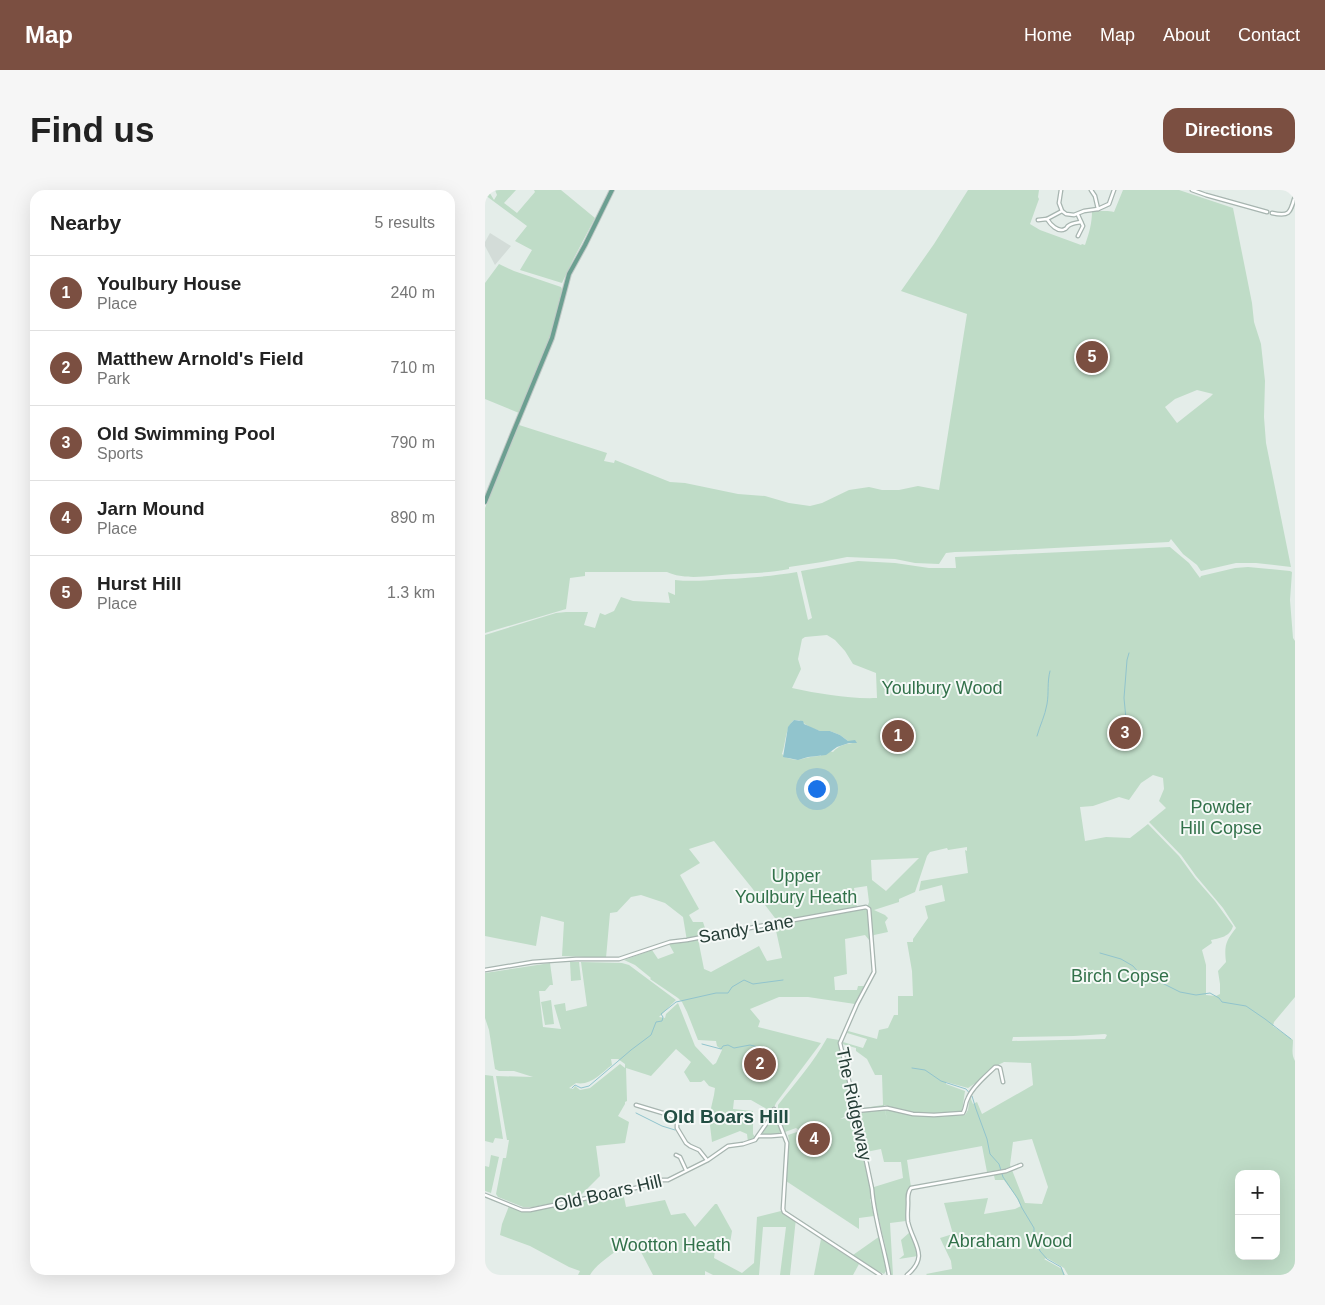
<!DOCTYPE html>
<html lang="en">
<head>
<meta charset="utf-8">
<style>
  :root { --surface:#fff; --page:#f6f6f6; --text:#222; --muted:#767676; --line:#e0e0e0; --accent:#7b4f41 }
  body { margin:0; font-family:Arial,sans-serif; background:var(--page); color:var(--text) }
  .controls { position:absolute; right:15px; bottom:15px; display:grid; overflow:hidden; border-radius:10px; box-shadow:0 5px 20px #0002 }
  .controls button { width:45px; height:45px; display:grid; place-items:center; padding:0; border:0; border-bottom:1px solid var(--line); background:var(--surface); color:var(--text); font:25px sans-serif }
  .you { position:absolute; left:331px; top:598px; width:18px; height:18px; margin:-12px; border:4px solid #fff; border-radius:50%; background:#1a73e8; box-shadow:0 0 0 8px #1a73e833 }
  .badge { display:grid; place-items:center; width:32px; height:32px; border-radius:50%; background:var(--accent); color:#fff; font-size:16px; font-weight:700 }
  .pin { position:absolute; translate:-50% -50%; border:2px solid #fff; box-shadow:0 1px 5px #0006 }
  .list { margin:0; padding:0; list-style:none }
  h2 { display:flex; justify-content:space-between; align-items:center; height:65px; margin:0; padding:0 20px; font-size:21px }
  h2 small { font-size:16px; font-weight:400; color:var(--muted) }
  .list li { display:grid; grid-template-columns:32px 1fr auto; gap:15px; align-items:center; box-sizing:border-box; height:75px; padding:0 20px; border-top:1px solid var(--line) }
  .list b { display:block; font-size:19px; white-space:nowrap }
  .list p { margin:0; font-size:16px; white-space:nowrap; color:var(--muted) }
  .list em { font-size:16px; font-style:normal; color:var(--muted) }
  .map { position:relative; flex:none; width:810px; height:1085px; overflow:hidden; border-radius:15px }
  header { display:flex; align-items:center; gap:30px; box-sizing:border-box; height:70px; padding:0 25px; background:var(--accent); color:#fff }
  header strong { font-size:24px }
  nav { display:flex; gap:28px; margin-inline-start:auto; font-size:18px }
  .intro { display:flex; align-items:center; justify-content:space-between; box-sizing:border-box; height:120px; padding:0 30px }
  h1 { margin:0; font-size:35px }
  .button { padding:12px 22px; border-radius:15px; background:var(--accent); color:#fff; font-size:18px; font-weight:700 }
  main { display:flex; gap:30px; padding:0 30px }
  aside { flex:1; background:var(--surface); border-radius:15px; box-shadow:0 5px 20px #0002 }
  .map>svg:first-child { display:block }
</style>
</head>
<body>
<header>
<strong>Map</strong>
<nav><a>Home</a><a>Map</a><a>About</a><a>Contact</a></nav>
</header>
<div class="intro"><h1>Find us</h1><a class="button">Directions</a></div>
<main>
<aside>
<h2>Nearby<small>5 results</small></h2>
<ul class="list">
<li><span class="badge">1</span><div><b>Youlbury House</b><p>Place</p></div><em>240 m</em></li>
<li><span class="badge">2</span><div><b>Matthew Arnold's Field</b><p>Park</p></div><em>710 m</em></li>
<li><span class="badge">3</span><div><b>Old Swimming Pool</b><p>Sports</p></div><em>790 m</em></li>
<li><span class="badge">4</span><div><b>Jarn Mound</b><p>Place</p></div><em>890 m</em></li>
<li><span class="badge">5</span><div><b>Hurst Hill</b><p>Place</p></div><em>1.3 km</em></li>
</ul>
</aside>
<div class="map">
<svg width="810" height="1085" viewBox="0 0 810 1085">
  <rect width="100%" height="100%" fill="#e4ede9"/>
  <!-- built -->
  <polygon fill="#d3dcd8" points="5,43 26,56 10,75 0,56 0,52"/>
  <!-- green -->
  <g fill="#bfdcc7" fill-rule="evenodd">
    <polygon points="0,0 3,0 9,10 12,5 10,0 31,0 19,13 32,23 50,2 49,0 76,0 110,28 89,68 77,93 35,80 47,60 30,51 42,36 0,5"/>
    <path d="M 483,0 L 554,0 L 553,7 L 554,9 L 545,34 L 555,40 L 596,55 L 597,54 L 600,55 C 604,43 607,34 607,21 C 615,22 621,20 629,22 L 638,0 L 694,0 L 748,18 L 767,113 L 769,132 L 776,154 L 780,191 L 779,227 L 781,253 L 806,377 L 771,373 L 751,373 L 716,381 L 712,375 L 698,364 L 686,349 L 684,352 L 510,361 L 470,362 L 461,363 L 454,374 L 430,373 L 410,369 L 362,367 L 337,372 L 304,377 L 304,379 C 285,383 268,383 249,384 C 228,385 201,391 182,382 L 100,382 L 100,386 L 85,388 L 81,419 L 0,443 L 0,318 L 32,237 L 34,235 L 122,263 L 119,271 L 129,273 L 130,270 L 185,292 L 200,293 L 253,304 L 280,306 L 304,313 L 325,316 L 337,313 L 364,300 L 384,297 L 397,300 L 414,300 L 433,296 L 454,300 L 482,124 L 416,101 L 449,54 ZM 712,200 L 728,204 L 725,207 L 692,233 L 680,217 L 690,209 Z"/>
    <polygon points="14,74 29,81 76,97 77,99 72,125 66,145 34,223 0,209 0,93"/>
    <path d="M 685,357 L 704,373 L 715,388 L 716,386 L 750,378 L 763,377 L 805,381 L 807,382 L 805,410 L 808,448 L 810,451 L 810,807 L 789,832 L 788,836 L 808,850 C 808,858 806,864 810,871 L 810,1085 L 583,1085 L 579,1078 L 562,1068 L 559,1069 L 577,1079 L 580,1085 L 442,1085 L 441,1084 L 467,1079 L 466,1071 L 455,1048 L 468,1044 L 459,1013 L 503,1008 L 499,1024 L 530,1019 L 536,1016 L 530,1005 L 519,990 L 510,990 L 508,981 L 502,982 L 497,956 L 422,970 L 426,997 L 421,1003 L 421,1031 L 405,1033 L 408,1085 L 405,1085 L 401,1059 L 389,1008 L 385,1009 L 389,1026 L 374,1028 L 374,1039 L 301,991 L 304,950 L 303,945 L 315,941 L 311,938 L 300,942 L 293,924 L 293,915 C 310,893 329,872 342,848 L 354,850 L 370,922 L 355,929 L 367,927 L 372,919 L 398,915 L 397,885 L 390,885 L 382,869 L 371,861 L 371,858 L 357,854 L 358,852 L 378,858 L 382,849 L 362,843 L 363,841 L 392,849 L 394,840 L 403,838 L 409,825 L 413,825 L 413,806 L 428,806 L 427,781 L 422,752 L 428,752 L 428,749 L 443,728 L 440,716 L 460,711 L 457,695 L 434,701 L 436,691 L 483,683 L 480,660 L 482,661 L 482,657 L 463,660 L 462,658 L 445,662 L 442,666 L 430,702 L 414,709 L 414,712 L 389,720 L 400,725 L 403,728 L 400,732 L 403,742 L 389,745 L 384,750 L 380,745 L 360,749 L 362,784 L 349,787 L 350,800 L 372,800 L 373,796 L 379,796 L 370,814 L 323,807 L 294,807 L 265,819 L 275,831 L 273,837 L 336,853 L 291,913 L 287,922 L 266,910 L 249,910 L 248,919 L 268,921 L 268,944 L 270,947 L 263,952 L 262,944 L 255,941 L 227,952 L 224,927 L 229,905 L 230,898 L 224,896 L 219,890 L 216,892 L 205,892 L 199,882 L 206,872 L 191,859 L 166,886 L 141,878 L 142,911 L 140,912 L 140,914 L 133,926 L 144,932 L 140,953 L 111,956 L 115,986 L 95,1006 L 76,1012 L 48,1017 L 38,1017 L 13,1007 L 11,1004 L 18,968 L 21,968 L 24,950 L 22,950 L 11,886 L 48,887 L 29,881 L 14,881 L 10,879 L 4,840 L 0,828 L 0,783 L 65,773 L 68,795 L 65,795 L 60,801 L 54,801 L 58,837 L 76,839 L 69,815 L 80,813 L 81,821 L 102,816 L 96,772 L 137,773 L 144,775 L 191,810 L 174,827 L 180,828 L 181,824 L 193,813 L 210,856 L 228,875 L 231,873 L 237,860 L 232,856 L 231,851 L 213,850 L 202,822 L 197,812 L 193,808 L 165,789 L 166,788 L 150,775 L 139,770 L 167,760 L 173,769 L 189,763 L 184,754 L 202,751 L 198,727 L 180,713 L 156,705 L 146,707 L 132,722 L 125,723 L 121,768 L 77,766 L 79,732 L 56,726 L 51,756 L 0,746 L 0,445 L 71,423 L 81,422 L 103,422 L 99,435 L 110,438 L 115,423 L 120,425 L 129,421 L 136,407 L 148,411 L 185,413 L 183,402 L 190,405 L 190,390 C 207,392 224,390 241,389 C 265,388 288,386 312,382 L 323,430 L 327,428 L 316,381 L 373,371 L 410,373 L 444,378 L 471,378 L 470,367 ZM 342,445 L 350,450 L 360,461 L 368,474 L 391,483 L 392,508 C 364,509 335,504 307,498 L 316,479 L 313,469 L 317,449 L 320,447 ZM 309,530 L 314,530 L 326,538 L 335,541 L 345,541 L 355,545 L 363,551 L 371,553 C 362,553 354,555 348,562 L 341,560 L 341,556 L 336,554 L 329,554 L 327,558 L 330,561 L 336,563 L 336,566 C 320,565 311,576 297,564 C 301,554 300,537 309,530 ZM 668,585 L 678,588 L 679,599 L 674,611 L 681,618 L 664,632 L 696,665 L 711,686 L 738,718 L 751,738 C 741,751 739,755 741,772 L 733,781 L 735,794 L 735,804 L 731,806 L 721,805 L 721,775 L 717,760 L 727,753 L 726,750 C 735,748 745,747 748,736 L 730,711 L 710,688 L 694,666 L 663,634 L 645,648 L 621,647 L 600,651 L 595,617 L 608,616 L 634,607 L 644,610 L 656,593 ZM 229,651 L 267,698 L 293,732 L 294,735 L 290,736 L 297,768 L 282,771 L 274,756 L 226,782 L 219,779 L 213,749 L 222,744 L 218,732 L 208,732 L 204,725 L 214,719 L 195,685 L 215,673 L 204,659 ZM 434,668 L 401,701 L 387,690 L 386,670 ZM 382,696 L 384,712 L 383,715 L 372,717 L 369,698 ZM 620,844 L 622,845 L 620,849 L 527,851 L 528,847 L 589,846 ZM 126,869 L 133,869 L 140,874 L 140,878 L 135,874 L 105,898 L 95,900 L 90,896 L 88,899 L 84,898 L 91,893 C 106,896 116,883 127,875 ZM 519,872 L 546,873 L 548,895 L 497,924 L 492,912 L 488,914 L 485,907 L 483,920 L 480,925 C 463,926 445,928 428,925 C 418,924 409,920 400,919 L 402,930 L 399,915 L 428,923 L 447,924 L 477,921 L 480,901 L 461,894 L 461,892 L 483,898 L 492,892 L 492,893 L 507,878 ZM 547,949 L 563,997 L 557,1014 L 540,1013 L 525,975 L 528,952 ZM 396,959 L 399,972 L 416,972 L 418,988 L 389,997 L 381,965 L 376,966 L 376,963 ZM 754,984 L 791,984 L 791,1066 L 754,1066 Z"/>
    <polygon points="85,772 94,772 96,790 86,791"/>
    <polygon points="66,810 69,834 60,835 56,812"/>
    <polygon points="0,885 8,886 18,949 10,948 8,953 0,951"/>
    <path d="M 290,924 L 296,942 C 290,945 282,946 276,943 L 289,925 Z"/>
    <polygon points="6,965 14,967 6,1003 0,1001 0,976 4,977"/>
    <path d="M 138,1002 L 141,1017 L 180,1010 L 186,1025 L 200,1023 L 210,1037 L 230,1014 L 232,1014 L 247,1041 L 245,1053 L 231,1054 L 229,1068 L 257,1083 L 269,1073 L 272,1027 L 300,1020 L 311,1028 L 305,1085 L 295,1085 L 301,1037 L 278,1037 L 274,1085 L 228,1085 L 220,1081 L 220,1085 L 168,1085 L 156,1062 L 151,1058 L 137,1056 C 127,1065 111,1074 105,1085 L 93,1085 L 95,1081 L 84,1077 L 45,1056 L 15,1045 L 17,1034 L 24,1016 L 38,1022 Z"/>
    <polygon points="425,1042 431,1057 433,1066 414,1069 419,1065 416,1050"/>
    <polygon points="395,1046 401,1081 399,1084 391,1080 368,1065"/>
    <polygon points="336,1049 374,1074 368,1085 329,1085"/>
  </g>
  <!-- water -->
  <polygon fill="#91c4cd" points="309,530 318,531 319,534 335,541 345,541 355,545 363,551 370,550 372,553 364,553 352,557 341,565 323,567 313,570 298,567 303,537 306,533"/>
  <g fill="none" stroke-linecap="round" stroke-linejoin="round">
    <!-- stream -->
    <g stroke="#91c4cd" stroke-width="1">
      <polyline points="641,529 639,508 642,470 644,463"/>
      <path d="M 552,546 C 555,535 560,526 562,514 C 564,503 562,492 565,481"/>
      <polyline points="615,763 636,769 648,776 655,784 667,788 695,802 711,805 725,803 734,808 737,812 761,816 780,829 806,849"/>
      <polyline points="217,854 236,859 238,856 243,855 249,858 265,855 273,857"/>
      <polyline points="427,878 440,880 456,891 481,899 487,906 491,919 502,949 505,964 514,974 518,987 533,1009 537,1018 549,1038 549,1046 555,1061 562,1069 576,1077 579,1085"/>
      <polyline points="87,898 90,895 96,898 104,896 146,860 166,845 171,832 177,831 178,827 176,824 191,812 231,803 243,803 247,797 259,790 268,794 298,790"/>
      <polyline points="151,923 177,936 190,940"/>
    </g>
    <!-- minor casing -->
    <g stroke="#a7b5b0" stroke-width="5">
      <g id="minor">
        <polyline points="576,0 574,13 577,21 581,24 589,25 599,21 613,19 624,14 629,0"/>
        <polyline points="606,0 610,6 613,19"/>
        <polyline points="707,0 721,5 782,22"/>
        <path d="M 787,23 C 805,27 805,23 810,6"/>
        <polyline points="593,25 598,36 593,46"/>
        <polyline points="562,29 577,21"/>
        <path d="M 553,30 L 562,29 C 565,34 573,43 580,39 C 581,39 582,37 583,36 C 587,33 591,33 596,32"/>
        <path d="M 0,780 L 48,772 L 91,769 L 134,769 L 185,752 L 202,750 L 259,739 L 381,717 L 384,719 L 389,782 L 372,814 L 355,853 L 366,899 L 387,999 C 389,1028 399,1056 404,1085"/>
        <polyline points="151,915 191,927 192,928 192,938 201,953 205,956 214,960 222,970"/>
        <polyline points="289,919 302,953 298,1019 299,1022 395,1085"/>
        <path d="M 371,921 L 402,918 L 428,924 L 449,925 L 478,923 C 481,918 480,913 483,908 C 488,896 501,886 510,877 L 513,877 L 515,878 L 518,892"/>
        <polyline points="273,946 286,946 298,945"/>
        <polyline points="191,965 195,967 201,980"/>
        <polyline points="0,1005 37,1020 45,1020 155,997 169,990 183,990 223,970 243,956 258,954 270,950 290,921"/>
        <path d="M 422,1085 C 445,1066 428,1054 423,1032 C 422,1026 423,1019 423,1013 C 423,1007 422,1003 426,998 L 521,981 L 536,975"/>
      </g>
    </g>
    <!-- major casing -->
    <g stroke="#c2c9c7" stroke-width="6">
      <polyline id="major" points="0,312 25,250 67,148 84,84 100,55 127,0"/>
    </g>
    <!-- minor -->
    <use href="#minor" stroke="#fff" stroke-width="2.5"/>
    <!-- major -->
    <use href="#major" stroke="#6c9f91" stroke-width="4"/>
  </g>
  <g text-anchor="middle" stroke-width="4" stroke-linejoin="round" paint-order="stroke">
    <!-- park labels -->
    <g font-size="18" fill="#32714a" stroke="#f5f9f7">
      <text x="457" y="504">Youlbury Wood</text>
      <text x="736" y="623">Powder<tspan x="736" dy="21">Hill Copse</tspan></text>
      <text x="311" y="692">Upper<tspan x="311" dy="21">Youlbury Heath</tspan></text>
      <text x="635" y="792">Birch Copse</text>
      <text x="525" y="1057">Abraham Wood</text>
      <text x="186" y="1061">Wootton Heath</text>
    </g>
    <!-- street labels -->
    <g font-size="18" fill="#253d36" stroke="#f5f9f7">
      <text transform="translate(261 739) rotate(-10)" y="6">Sandy Lane</text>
      <text transform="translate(369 914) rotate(78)" y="6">The Ridgeway</text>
      <text transform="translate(123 1003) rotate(-13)" y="6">Old Boars Hill</text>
    </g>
    <!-- neighbourhood labels -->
    <g font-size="19" font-weight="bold" fill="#224e43" stroke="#f5f9f7">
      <text x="241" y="933">Old Boars Hill</text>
    </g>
  </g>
</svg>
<div class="controls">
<button>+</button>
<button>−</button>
</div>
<div class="you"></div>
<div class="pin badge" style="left:413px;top:546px">1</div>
<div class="pin badge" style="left:275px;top:874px">2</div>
<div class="pin badge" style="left:640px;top:543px">3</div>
<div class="pin badge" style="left:329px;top:949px">4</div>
<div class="pin badge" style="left:607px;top:167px">5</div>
</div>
</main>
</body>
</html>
